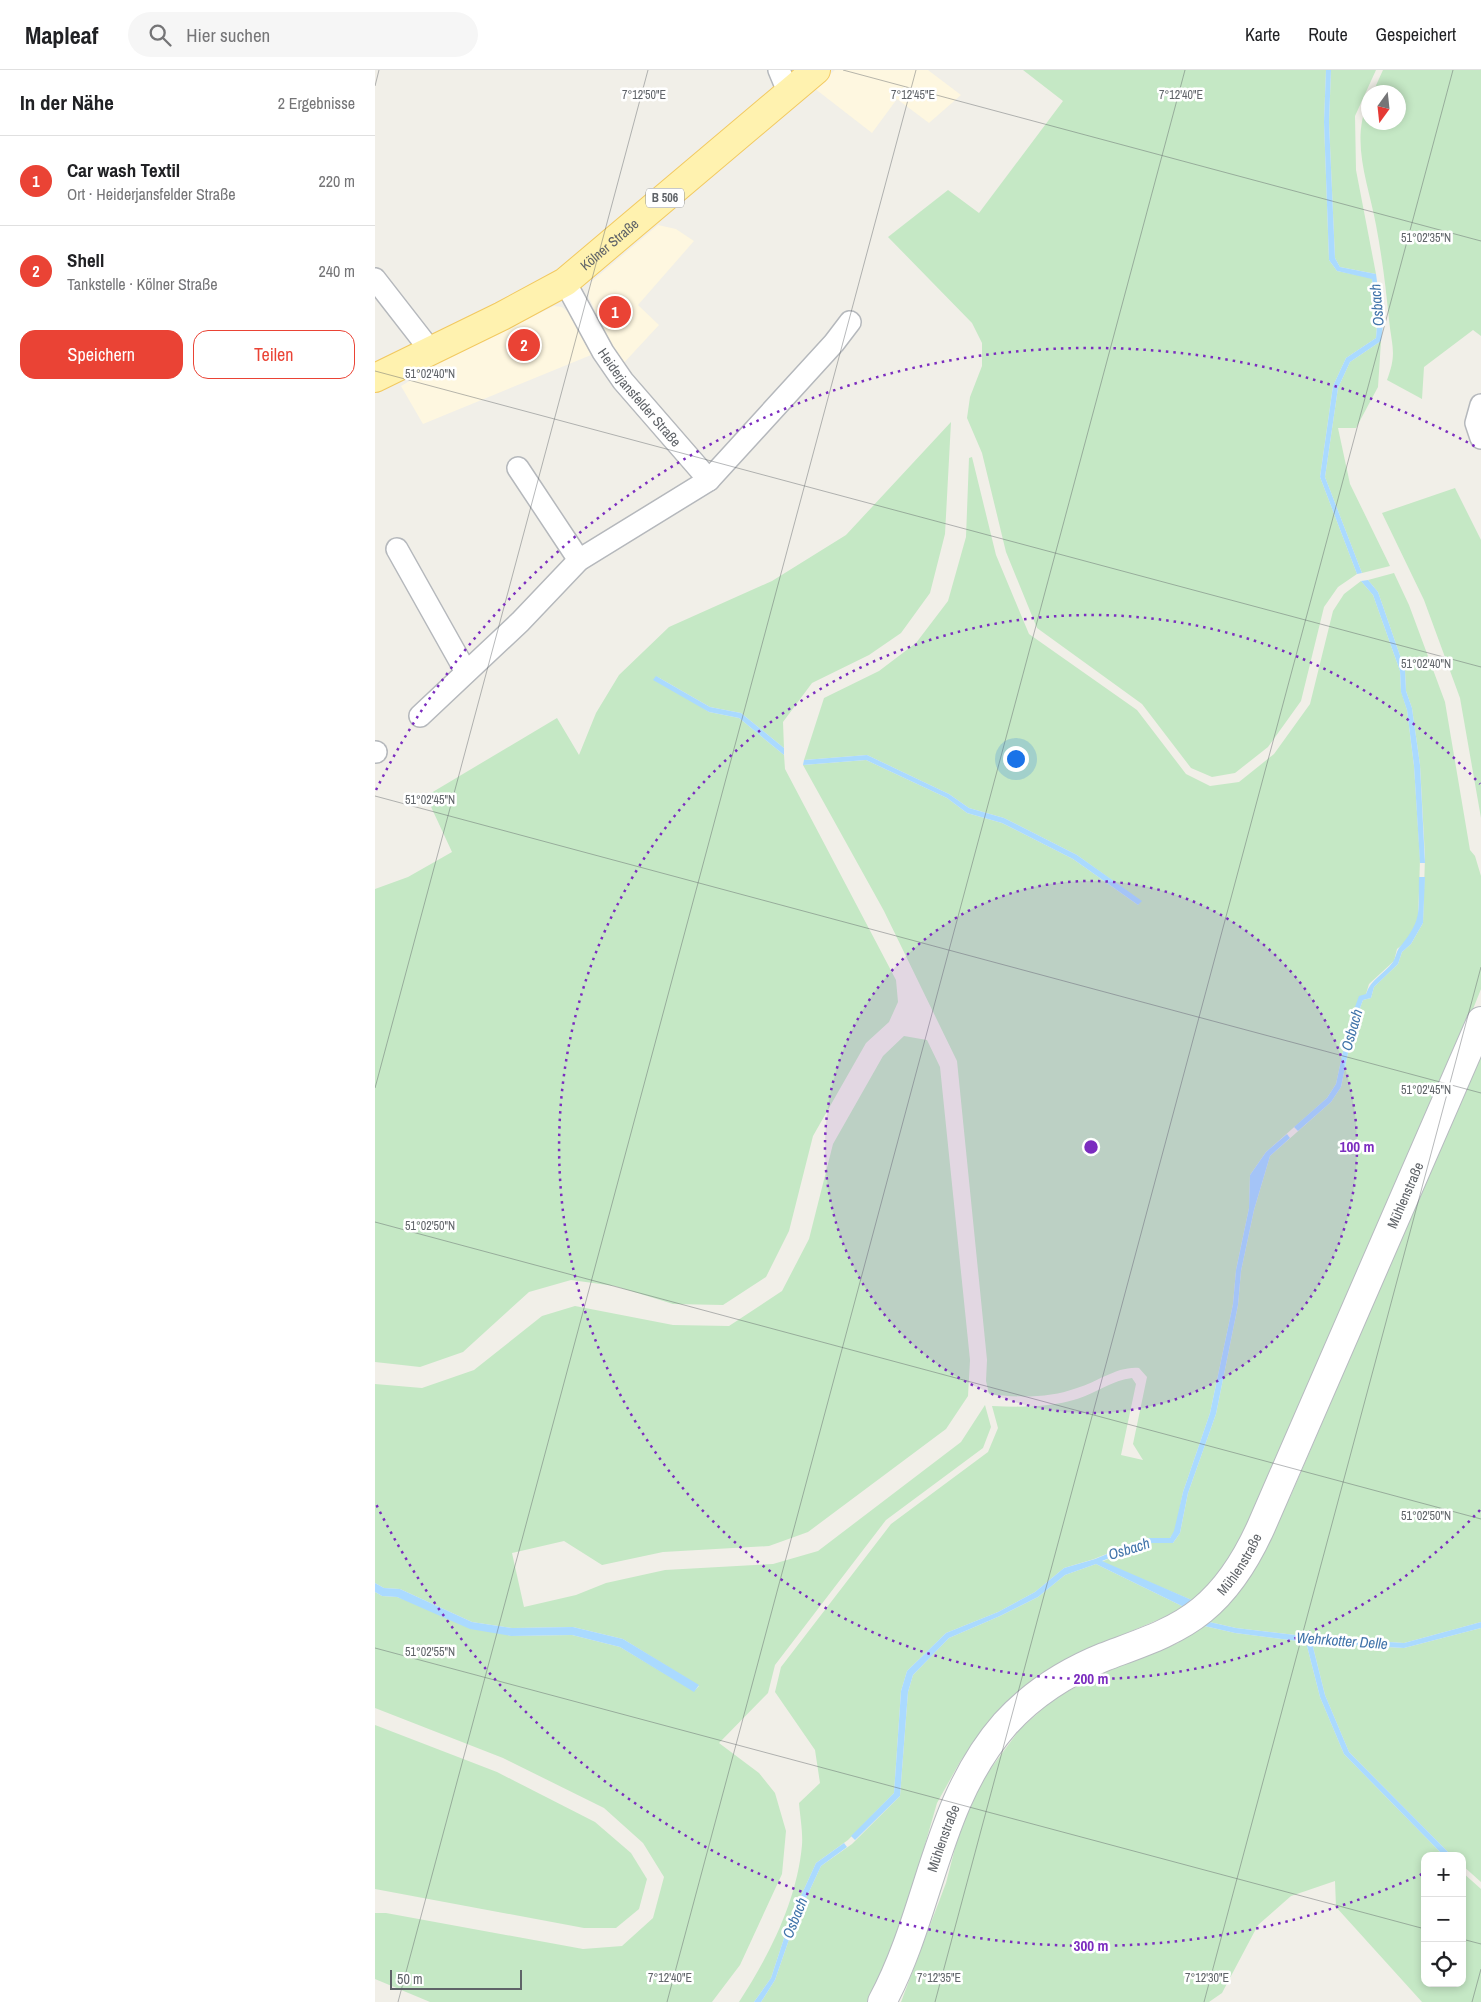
<!DOCTYPE html>
<html lang="de">
<head>
<meta charset="utf-8">
<style>
  :root { --surface:#fff; --page:#f6f6f6; --text:#202124; --muted:#757577; --line:#e0e0e0; --accent:#ea4335 }
  body { margin:0; font-family:"Archivo Narrow",sans-serif; background:var(--page); color:var(--text) }
  .controls { position:absolute; right:15px; bottom:15px; display:grid; overflow:hidden; border-radius:10px; box-shadow:0 2px 8px #0003 }
  .controls button { width:45px; height:45px; display:grid; place-items:center; padding:0; border:0; border-bottom:1px solid var(--line); background:var(--surface); color:var(--text); font:25px sans-serif }
  .compass { position:absolute; left:986px; top:15px; width:45px; height:45px; border-radius:50%; background:var(--surface); box-shadow:0 2px 8px #0003; rotate:195deg }
  .scale { position:absolute; left:15px; bottom:12px; width:132px; box-sizing:border-box; padding-left:5px; border:2px solid #5f6368; border-top:0; font-size:14px; line-height:18px; white-space:nowrap; color:#5f6368; -webkit-text-stroke:4px #fff; paint-order:stroke }
  .you { position:absolute; left:640px; top:688px; width:18px; height:18px; margin:-12px; border:4px solid #fff; border-radius:50%; background:#1a73e8; box-shadow:0 0 0 8px #1a73e833 }
  .badge { display:grid; place-items:center; width:32px; height:32px; border-radius:50%; background:var(--accent); color:#fff; font-size:16px; font-weight:700 }
  .pin { position:absolute; translate:-50% -50%; border:2px solid #fff; box-shadow:0 1px 5px #0006 }
  .list { margin:0; padding:0; list-style:none }
  h2 { display:flex; justify-content:space-between; align-items:center; height:65px; margin:0; padding:0 20px; font-size:21px }
  h2 small { font-size:16px; font-weight:400; color:var(--muted) }
  .list li { display:grid; grid-template-columns:32px 1fr auto; gap:15px; align-items:center; box-sizing:border-box; height:90px; padding:0 20px; border-top:1px solid var(--line) }
  .list b { display:block; font-size:19px; white-space:nowrap }
  .list p { margin:0; font-size:16px; white-space:nowrap; color:var(--muted) }
  .list em { font-size:16px; font-style:normal; color:var(--muted) }
  .actions { display:flex; gap:10px; padding:15px 20px }
  .actions a { flex:1; padding:11px 0; border:1px solid var(--accent); border-radius:15px; text-align:center; font-size:18px; color:var(--accent) }
  .actions .main { background:var(--accent); color:#fff }
  .icon { flex:none; width:28px; height:28px; fill:none; stroke:currentColor; stroke-width:2; stroke-linecap:round; stroke-linejoin:round }
  .map { position:relative; flex:none; width:1106px; height:1932px; overflow:hidden }
  header { display:flex; align-items:center; gap:30px; box-sizing:border-box; height:70px; padding:0 25px; background:var(--surface); border-bottom:1px solid var(--line) }
  header strong { font-size:24px }
  nav { display:flex; gap:28px; margin-inline-start:auto; font-size:18px }
  .search { width:350px; height:45px; background:var(--page); display:flex; align-items:center; gap:12px; box-sizing:border-box; padding:0 18px; border-radius:28px; color:var(--muted); font-size:19px }
  main { display:flex }
  aside { flex:1; background:var(--surface) }
  .map>svg:first-child { display:block }
</style>
</head>
<body>
<header>
<strong>Mapleaf</strong>
<div class="search"><svg class="icon" aria-label="search" viewBox="0 0 24 24"><circle cx="10" cy="10" r="6"/><path d="M15 15l6 6"/></svg>Hier suchen</div>
<nav><a>Karte</a><a>Route</a><a>Gespeichert</a></nav>
</header>
<main>
<aside>
<h2>In der Nähe<small>2 Ergebnisse</small></h2>
<ul class="list">
<li><span class="badge">1</span><div><b>Car wash Textil</b><p>Ort · Heiderjansfelder Straße</p></div><em>220 m</em></li>
<li><span class="badge">2</span><div><b>Shell</b><p>Tankstelle · Kölner Straße</p></div><em>240 m</em></li>
</ul>
<div class="actions"><a class="main">Speichern</a><a>Teilen</a></div>
</aside>
<div class="map">
<svg width="1106" height="1932" viewBox="0 0 1106 1932">
  <rect width="100%" height="100%" fill="#f1efe8"/>
  <!-- commercial -->
  <g fill="#fef7e0">
    <polygon points="460,0 553,0 586,25 554,53 522,29 497,63 439,18"/>
    <polygon points="283,155 301,159 319,171 263,235 284,255 246,296 214,228 214,218 216,212"/>
    <polygon points="179,236 187,237 194,243 216,285 48,354 26,316 75,287"/>
  </g>
  <!-- green -->
  <g fill="#c5e8c5">
    <polygon points="648,0 951,0 949,52 954,190 962,201 997,208 1002,255 1001,268 971,288 958,316 945,407 982,504 963,517 949,537 926,631 893,677 860,703 837,707 816,698 767,634 662,558 631,482 607,383 592,348 595,327 607,296 607,273 597,253 513,167 573,120 604,143 688,31"/>
    <polygon points="956,0 1001,0 980,46 981,100 1001,204 965,197 960,188 954,52"/>
    <path d="M 1008,0 L 1106,0 L 1106,266 L 1098,260 L 1049,297 L 1047,329 L 1012,310 C 1022,284 1017,277 1014,250 C 1011,218 1007,187 1001,155 C 994,115 975,72 993,32 L 994,52 L 1024,52 L 1024,22 L 998,22 Z"/>
    <polygon points="1006,271 1003,317 981,358 963,358 975,414 1015,496 987,503 950,407 963,318 975,292"/>
    <polygon points="576,352 570,464 555,523 526,563 494,585 437,613 408,652 409,678 366,643 335,637 281,606 334,642 364,648 409,685 410,699 521,910 523,932 514,952 491,973 438,1066 414,1161 391,1207 348,1235 298,1234 240,1216 196,1210 154,1222 88,1282 45,1297 0,1292 0,819 33,807 77,782 51,726 182,648 204,685 221,643 244,605 294,557 397,511 471,465"/>
    <path d="M 597,387 L 621,485 L 654,564 L 762,640 L 811,704 L 835,716 L 864,712 L 899,684 L 935,634 L 958,541 L 969,524 L 986,511 L 998,525 L 1025,601 L 1026,621 L 1032,640 L 1039,696 L 1045,789 L 1043,852 L 1032,871 L 1022,879 L 1019,891 L 994,914 L 991,924 L 974,953 L 961,1014 L 952,1028 L 891,1082 L 875,1105 L 874,1138 L 861,1200 L 858,1234 L 835,1343 L 808,1422 L 800,1461 L 795,1468 L 771,1468 L 719,1489 L 689,1498 L 660,1522 L 623,1542 L 571,1563 L 532,1601 L 526,1621 L 519,1723 L 473,1770 L 441,1793 L 415,1850 L 396,1908 L 379,1932 L 364,1932 C 394,1886 422,1831 427,1775 C 428,1762 425,1746 424,1733 L 445,1713 L 440,1680 L 400,1622 L 406,1597 L 516,1454 L 613,1382 L 623,1358 L 617,1336 C 646,1337 674,1338 702,1329 C 721,1323 738,1310 757,1308 L 761,1314 L 746,1385 L 768,1390 L 758,1374 L 772,1307 L 764,1298 C 742,1296 723,1312 702,1318 C 675,1328 643,1328 614,1324 L 611,1311 L 612,1290 L 582,991 L 509,841 L 428,695 L 491,690 L 572,728 L 592,743 L 627,753 L 698,789 L 763,835 L 766,831 L 702,785 L 629,748 L 594,738 L 574,724 L 492,685 L 429,690 L 449,628 L 504,601 L 541,573 L 573,531 L 591,467 L 594,388 Z"/>
    <polygon points="1080,418 1106,470 1106,748 1085,628 1049,530 1007,443"/>
    <polygon points="1019,503 1034,535 1070,632 1095,780 1100,786 1106,806 1106,919 1072,1004 879,1452 849,1503 819,1531 726,1492 772,1473 798,1473 805,1463 813,1423 841,1344 863,1235 866,1201 879,1140 895,1086 956,1032 966,1017 979,954 988,930 996,928 999,917 1023,894 1027,882 1036,874 1048,853 1050,787 1045,695 1037,638 1031,621 1030,600 1003,522 993,510"/>
    <polygon points="529,966 552,970 565,997 595,1290 593,1326 571,1359 433,1462 394,1476 288,1482 227,1495 189,1471 137,1483 149,1537 201,1525 231,1513 290,1500 398,1494 443,1481 586,1372 610,1335 616,1357 608,1378 511,1450 400,1595 393,1623 344,1673 384,1703 400,1723 411,1761 407,1804 365,1895 337,1932 55,1932 0,1909 0,1843 11,1843 208,1879 247,1876 278,1848 289,1807 268,1773 229,1738 128,1688 0,1638 0,1522 7,1526 22,1527 136,1566 197,1565 245,1577 319,1621 324,1616 248,1569 198,1557 137,1558 97,1552 25,1519 9,1518 0,1513 0,1314 47,1318 99,1300 167,1246 200,1236 298,1255 354,1256 407,1221 434,1169 458,1074 508,986"/>
    <polygon points="1106,984 1106,1552 1029,1573 938,1567 861,1558 830,1551 892,1471 916,1425"/>
    <polygon points="721,1494 811,1538 716,1578 623,1642 586,1690 562,1733 526,1858 494,1932 386,1932 400,1910 420,1852 446,1796 477,1774 525,1726 533,1622 538,1605 574,1568 625,1546 663,1527 690,1505"/>
    <polygon points="825,1555 860,1563 931,1572 945,1627 969,1684 1069,1786 1050,1786 1050,1913 1087,1913 1087,1802 1106,1819 1106,1932 1047,1932 961,1837 960,1811 916,1826 883,1855 847,1923 834,1932 526,1932 571,1813 586,1755 608,1709 645,1659 681,1627 740,1598 803,1573"/>
    <polygon points="1106,1558 1106,1812 1087,1795 1087,1786 1077,1786 974,1682 950,1625 937,1573 1029,1578"/>
    <polygon points="0,1655 122,1702 220,1752 256,1783 272,1809 264,1839 241,1858 209,1858 0,1819"/>
  </g>
  <!-- water -->
  <g fill="#aadaff">
    <polygon points="951,0 956,0 954,52 960,188 965,197 1001,204 1008,255 1006,271 975,292 963,318 950,407 987,503 982,504 945,407 958,316 971,288 1001,268 1002,255 997,209 962,201 954,190 949,52"/>
    <polygon points="993,510 1003,522 1030,600 1031,621 1037,638 1045,695 1050,793 1045,793 1039,696 1032,640 1026,622 1025,601 998,525 986,511"/>
    <polygon points="281,606 335,637 366,643 409,678 409,685 364,648 334,642 278,610"/>
    <polygon points="492,685 574,724 594,738 629,748 702,785 767,831 763,835 698,789 627,753 592,743 572,728 491,690 428,695 429,690"/>
    <path d="M 1044,807 L 1050,807 L 1048,853 L 1036,874 L 1027,882 L 1023,894 L 999,917 L 996,928 L 988,930 L 979,954 L 966,1017 L 956,1032 L 923,1061 L 919,1057 L 952,1028 L 961,1014 L 974,953 L 984,926 L 991,924 C 996,909 1009,904 1018,892 C 1021,887 1021,882 1024,878 C 1048,849 1043,843 1044,807 Z"/>
    <polygon points="912,1064 915,1068 895,1086 879,1140 866,1201 863,1235 841,1344 813,1423 805,1463 798,1473 772,1473 727,1491 819,1531 811,1538 721,1494 690,1505 663,1527 625,1546 574,1568 538,1605 533,1622 525,1726 480,1770 476,1766 519,1723 526,1621 532,1601 571,1563 623,1542 660,1522 689,1498 720,1489 771,1468 795,1468 799,1461 808,1422 835,1343 858,1234 861,1200 874,1138 875,1105 891,1082"/>
    <polygon points="0,1513 9,1518 25,1519 97,1552 137,1558 198,1557 248,1569 324,1615 319,1622 245,1577 197,1565 136,1566 95,1559 22,1527 7,1526 0,1522"/>
    <polygon points="830,1551 861,1558 938,1567 1029,1573 1106,1552 1106,1558 1029,1578 937,1573 950,1625 974,1682 1077,1786 1069,1786 969,1684 945,1627 931,1572 860,1563 825,1555"/>
    <polygon points="469,1773 472,1777 446,1796 420,1852 400,1910 386,1932 379,1932 396,1908 415,1850 441,1793"/>
  </g>
  <g fill="none" stroke-linecap="round" stroke-linejoin="round">
    <!-- street casing -->
    <g stroke="#b5b8bc" stroke-width="24">
      <g id="street">
        <polyline points="404,0 414,24"/>
        <polyline points="0,209 56,281"/>
        <path id="s1" d="M 190,212 L 228,282 L 248,311 L 334,410"/>
        <polyline points="1106,335 1101,353 1106,368"/>
        <polyline points="143,398 204,490"/>
        <polyline points="22,479 91,602"/>
        <polyline points="45,646 145,552 204,490 334,410 459,273 475,252"/>
        <polyline points="0,682 1,682"/>
      </g>
    </g>
    <!-- secondary casing -->
    <g stroke="#b6babf" stroke-width="30">
      <g id="secondary">
        <path id="s2" d="M 507,1932 C 556,1841 560,1734 630,1654 C 657,1624 692,1602 729,1587 C 763,1574 799,1563 827,1540 C 854,1518 872,1488 886,1457 L 1106,951"/>
      </g>
    </g>
    <!-- primary casing -->
    <g stroke="#f2c960" stroke-width="30">
      <g id="primary">
        <path id="s3" d="M 0,308 L 127,246 L 190,212 L 441,0"/>
      </g>
    </g>
    <!-- street -->
    <use href="#street" stroke="#fff" stroke-width="21"/>
    <!-- secondary -->
    <use href="#secondary" stroke="#fff" stroke-width="28"/>
    <!-- primary -->
    <use href="#primary" stroke="#fff2af" stroke-width="28"/>
  </g>
  <!-- ticks -->
  <path fill="none" stroke="#5f6368" stroke-width="1" stroke-opacity="0.45" d="M 468,0 L 1106,171M 0,16 L 4,0M 0,301 L 1106,597M 0,726 L 1106,1023M 0,1018 L 273,0M 0,1152 L 1106,1449M 0,1578 L 1050,1859M 1087,1869 L 1106,1874M 23,1932 L 541,0M 292,1932 L 810,0M 560,1932 L 1078,0M 829,1932 L 1106,897M 1097,1932 L 1106,1899"/>
  <!-- distance rings -->
  <circle cx="716" cy="1077" r="266" fill="#7b2cbf" fill-opacity=".12"/>
  <g fill="none" stroke="#7b2cbf" stroke-width="2.5" stroke-dasharray="2.5 5">
    <circle cx="716" cy="1077" r="266"/>
    <path d="M1105 1440A532 532 0 1 1 1105 714"/>
    <path d="M1047 1804A799 799 0 0 1 1 1434M1 720A799 799 0 0 1 1103 378"/>
  </g>
  <g text-anchor="middle" stroke-width="5" stroke-linejoin="round" paint-order="stroke">
    <!-- shield labels -->
    <rect fill="#fff" stroke="#8f9295" stroke-width="1" x="271" y="118.5" width="38" height="19" rx="4"/>
    <g font-size="12" font-weight="bold" fill="#5f6368">
      <text x="290" y="132">B 506</text>
    </g>
    <!-- street labels -->
    <g font-size="14" fill="#5f6368" stroke="#fff">
      <text dy="5" stroke="none"><textPath href="#s3" startOffset="271">Kölner Straße</textPath></text>
      <text dy="5" stroke="none"><textPath href="#s1" startOffset="138">Heiderjansfelder Straße</textPath></text>
      <text dy="5" stroke="none"><textPath href="#s2" startOffset="1000">Mühlenstraße</textPath></text>
      <text dy="5" stroke="none"><textPath href="#s2" startOffset="595">Mühlenstraße</textPath></text>
      <text dy="5" stroke="none"><textPath href="#s2" startOffset="175">Mühlenstraße</textPath></text>
    </g>
    <!-- water labels -->
    <g font-size="15" font-style="italic" fill="#4174aa" stroke="#fff">
      <text transform="translate(1002 235) rotate(-95)" y="5">Osbach</text>
      <text transform="translate(977 960) rotate(-74)" y="5">Osbach</text>
      <text transform="translate(754 1479) rotate(-17)" y="5">Osbach</text>
      <text transform="translate(967 1571) rotate(4)" y="5">Wehrkotter Delle</text>
      <text transform="translate(420 1848) rotate(-68)" y="5">Osbach</text>
    </g>
  </g>
  <g font-size="12" text-anchor="middle" fill="#5f6368" stroke="#fff" stroke-width="5" stroke-linejoin="round" paint-order="stroke">
    <text x="269" y="29">7°12'50"E</text>
    <text x="538" y="29">7°12'45"E</text>
    <text x="806" y="29">7°12'40"E</text>
    <text x="1051" y="172">51°02'35"N</text>
    <text x="55" y="308">51°02'40"N</text>
    <text x="1051" y="598">51°02'40"N</text>
    <text x="55" y="734">51°02'45"N</text>
    <text x="1051" y="1024">51°02'45"N</text>
    <text x="55" y="1160">51°02'50"N</text>
    <text x="1051" y="1450">51°02'50"N</text>
    <text x="55" y="1586">51°02'55"N</text>
    <text x="295" y="1912">7°12'40"E</text>
    <text x="564" y="1912">7°12'35"E</text>
    <text x="832" y="1912">7°12'30"E</text>
  </g>
  <circle cx="716" cy="1077" r="8" fill="#7b2cbf" stroke="#fff" stroke-width="2.5"/>
  <g font-size="15" text-anchor="middle" font-weight="bold" fill="#7b2cbf" stroke="#fff" stroke-width="5" stroke-linejoin="round" paint-order="stroke">
    <text x="982" y="1082">100 m</text>
    <text x="716" y="1614">200 m</text>
    <text x="716" y="1881">300 m</text>
  </g>
</svg>
<div class="controls">
<button>+</button>
<button>−</button>
<button><svg class="icon" aria-label="locate" viewBox="0 0 24 24"><circle cx="12" cy="12" r="6"/><path d="M12 2v4M12 18v4M2 12h4M18 12h4"/></svg></button>
</div>
<svg class="compass" viewBox="-18 -18 36 36"><path d="M0-13l5 13h-10z" fill="#e53935"/><path d="M0 13l5-13h-10z" fill="#757577"/></svg>
<div class="scale">50 m</div>
<div class="you"></div>
<div class="pin badge" style="left:240px;top:242px">1</div>
<div class="pin badge" style="left:149px;top:275px">2</div>
</div>
</main>
</body>
</html>
